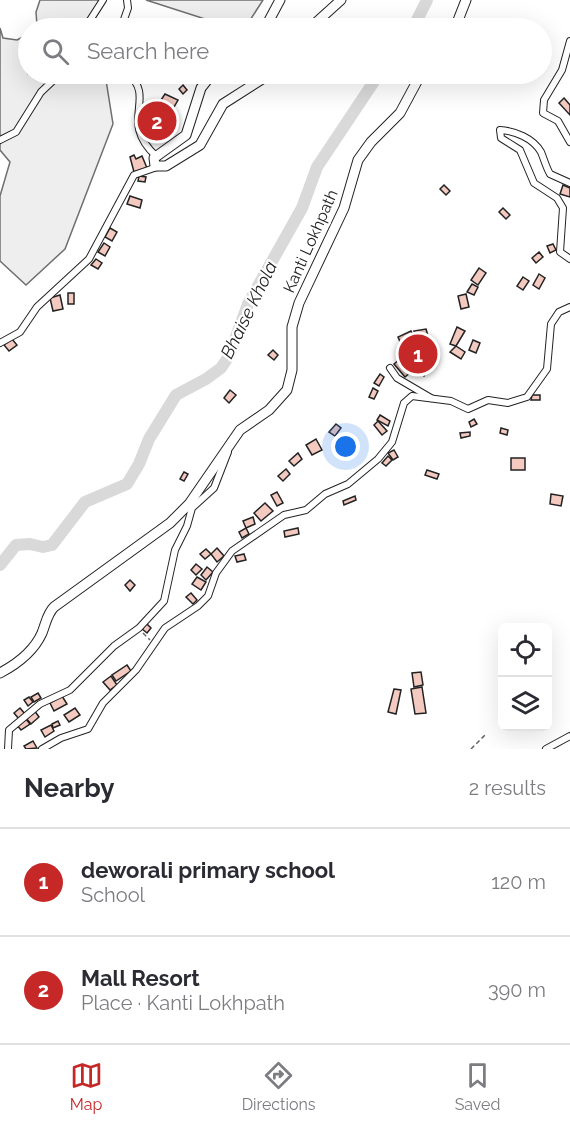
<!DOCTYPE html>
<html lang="en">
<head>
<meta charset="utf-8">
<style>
  :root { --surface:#fff; --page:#f2f2f3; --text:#2b2b33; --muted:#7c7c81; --line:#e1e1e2; --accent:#c62828 }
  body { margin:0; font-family:Raleway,sans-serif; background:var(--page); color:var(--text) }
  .controls { position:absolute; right:18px; bottom:18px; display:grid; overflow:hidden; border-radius:9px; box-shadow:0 6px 24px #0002 }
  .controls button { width:54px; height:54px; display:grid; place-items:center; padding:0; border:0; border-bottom:2px solid var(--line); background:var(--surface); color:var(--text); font:30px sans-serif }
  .you { position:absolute; left:346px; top:447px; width:21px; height:21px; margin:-15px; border:4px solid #fff; border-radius:50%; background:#1a73e8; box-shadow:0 0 0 9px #1a73e833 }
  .badge { display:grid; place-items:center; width:39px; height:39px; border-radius:50%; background:var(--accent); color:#fff; font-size:20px; font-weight:700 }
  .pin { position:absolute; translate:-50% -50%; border:3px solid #fff; box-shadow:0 2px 6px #0006 }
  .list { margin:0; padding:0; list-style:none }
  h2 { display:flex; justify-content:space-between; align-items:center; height:78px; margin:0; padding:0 24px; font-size:26px }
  h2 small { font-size:20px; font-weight:400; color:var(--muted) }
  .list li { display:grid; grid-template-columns:39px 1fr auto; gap:18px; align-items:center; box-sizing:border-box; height:108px; padding:0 24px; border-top:2px solid var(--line) }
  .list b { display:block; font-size:22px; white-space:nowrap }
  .list p { margin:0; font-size:20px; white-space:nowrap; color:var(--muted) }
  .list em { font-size:20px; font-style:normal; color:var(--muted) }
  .icon { flex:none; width:33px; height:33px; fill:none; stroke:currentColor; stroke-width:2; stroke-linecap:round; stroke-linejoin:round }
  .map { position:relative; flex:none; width:570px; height:749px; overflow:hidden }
  .search { position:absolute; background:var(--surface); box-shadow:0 6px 24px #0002; left:18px; right:18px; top:18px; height:66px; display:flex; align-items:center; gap:15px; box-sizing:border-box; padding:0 21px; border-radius:33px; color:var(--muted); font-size:22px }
  .sheet { height:294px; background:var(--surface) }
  nav { display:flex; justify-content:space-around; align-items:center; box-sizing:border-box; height:84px; border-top:2px solid var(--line); background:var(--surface); font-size:16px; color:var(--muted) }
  nav a { display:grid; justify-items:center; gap:3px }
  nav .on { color:var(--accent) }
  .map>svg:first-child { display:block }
</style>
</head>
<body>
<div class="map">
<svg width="570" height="749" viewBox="0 0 570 749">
  <rect width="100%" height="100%" fill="#fff"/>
  <!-- green -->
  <g fill="#eee" stroke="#6f6f6f" stroke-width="1.5">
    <polygon points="40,0 99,0 91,17 94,28 34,28 37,25 36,12"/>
    <polygon points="146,0 263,0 245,28 233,28"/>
    <polygon points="0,28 3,38 17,40 28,34 28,74 105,74 113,124 65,249 26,285 0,261 0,196 10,162 0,150"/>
  </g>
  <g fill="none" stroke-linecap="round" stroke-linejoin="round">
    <!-- river -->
    <g stroke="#d9d9d9" stroke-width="12">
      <polyline points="413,28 427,0"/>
      <polyline points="0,565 16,545 30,544 43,547 52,545 85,502 127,484 139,464 149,439 176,395 206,379 221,368 229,356 248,304 302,208 317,167 379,74"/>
    </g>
  </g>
  <!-- building -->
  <g fill="#f3c9c0" stroke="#222" stroke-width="1.5">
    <polygon points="187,20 199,25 197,28 185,27"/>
    <polygon points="185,74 189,78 184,83 180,78"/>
    <polygon points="183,85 187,90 183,94 179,89"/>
    <polygon points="165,94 178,100 174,107 161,100"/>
    <polygon points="564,98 570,105 570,115 559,103"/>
    <polygon points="160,103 170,107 166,116 156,111"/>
    <polygon points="151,112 168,120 163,130 146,122"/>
    <polygon points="134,155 136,159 142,156 147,168 134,172 130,157"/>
    <polygon points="139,176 146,177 145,182 138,181"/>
    <polygon points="444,185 450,191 446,195 440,189"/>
    <polygon points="563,185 570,188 570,197 560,194"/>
    <polygon points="130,196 142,200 140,208 127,204"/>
    <polygon points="503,208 510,215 506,219 499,212"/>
    <polygon points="110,228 117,232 112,241 105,237"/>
    <polygon points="104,243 110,247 105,256 98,252"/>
    <polygon points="553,244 556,250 550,253 547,246"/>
    <polygon points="539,252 543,257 536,263 532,258"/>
    <polygon points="96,259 102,263 98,269 91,265"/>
    <polygon points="479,268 486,273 478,285 471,280"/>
    <polygon points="539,274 545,278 539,289 533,285"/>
    <polygon points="523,277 529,281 523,290 517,286"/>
    <polygon points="472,284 478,287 474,295 467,292"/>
    <rect x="68" y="293" width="6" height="11"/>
    <polygon points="466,294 469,307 461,309 458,296"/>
    <polygon points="60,295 63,309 53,311 50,298"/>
    <polygon points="457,327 465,331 456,346 450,344"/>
    <polygon points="426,329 428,336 416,338 414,331"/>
    <polygon points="411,331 415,340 402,346 398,337"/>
    <polygon points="12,339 17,345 9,351 4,345"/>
    <polygon points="473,340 480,343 476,353 469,350"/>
    <polygon points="456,346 465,352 461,359 450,352"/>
    <polygon points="273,350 278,355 274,360 268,355"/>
    <polygon points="400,359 412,371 405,377 394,364"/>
    <polygon points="415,359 429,367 424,376 410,367"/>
    <polygon points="380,374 384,377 379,386 374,383"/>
    <polygon points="373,388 378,391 374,399 369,397"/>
    <polygon points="230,390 236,395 229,403 224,398"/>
    <polygon points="532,395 540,395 540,400 531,400"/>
    <polygon points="380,415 390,421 388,426 377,420"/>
    <polygon points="474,419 477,424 471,427 469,422"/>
    <polygon points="378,421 387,431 382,435 374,425"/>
    <polygon points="336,424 341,428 335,436 329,432"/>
    <polygon points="501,428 508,430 507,435 500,433"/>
    <polygon points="470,432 470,436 461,438 460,433"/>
    <polygon points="316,439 322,450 312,455 306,445"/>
    <polygon points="394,450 398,457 393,460 388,453"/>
    <polygon points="298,453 302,459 294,466 289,461"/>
    <polygon points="388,456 392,460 386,466 382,463"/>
    <rect x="511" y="458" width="14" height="12"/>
    <polygon points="286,469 290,474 283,481 278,476"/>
    <polygon points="427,470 439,474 437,479 425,475"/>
    <polygon points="184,472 188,474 184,481 180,479"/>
    <polygon points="277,492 283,503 277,506 271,495"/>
    <polygon points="551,494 563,496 561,506 550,504"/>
    <polygon points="355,496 356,500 344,505 343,501"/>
    <polygon points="265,503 273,511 261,521 254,513"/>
    <polygon points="253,517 255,524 246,528 243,521"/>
    <polygon points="246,528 249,534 242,538 239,532"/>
    <polygon points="298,528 299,534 285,537 284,531"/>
    <polygon points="217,548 224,556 217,562 211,554"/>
    <polygon points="206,549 211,554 205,559 200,554"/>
    <polygon points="244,554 246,560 237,562 235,556"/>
    <polygon points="196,564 202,569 196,575 191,570"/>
    <polygon points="207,567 213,572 206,580 201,575"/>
    <polygon points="197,577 206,582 201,590 192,584"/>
    <polygon points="130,580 135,585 130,591 125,585"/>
    <polygon points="191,593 197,600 193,604 186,597"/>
    <polygon points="146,623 151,628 147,633 141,628"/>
    <polygon points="127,665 131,671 116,681 112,675"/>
    <polygon points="421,672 423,685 414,687 412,673"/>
    <polygon points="111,676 117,685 110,690 103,682"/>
    <polygon points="422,687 426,713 415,714 411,689"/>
    <polygon points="394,689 401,690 396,714 388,712"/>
    <polygon points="38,693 41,698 34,702 31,697"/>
    <polygon points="62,696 67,704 54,711 50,703"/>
    <polygon points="29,697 33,702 28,706 24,700"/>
    <polygon points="20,708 25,714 19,719 14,713"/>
    <polygon points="75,708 80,715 69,722 64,715"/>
    <polygon points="34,710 39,717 31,724 25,717"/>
    <polygon points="25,718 30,724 21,730 16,724"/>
    <polygon points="58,721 60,725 53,728 52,724"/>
    <polygon points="51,725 54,731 45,737 41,730"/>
    <polygon points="33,741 37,748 26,749 24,746"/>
  </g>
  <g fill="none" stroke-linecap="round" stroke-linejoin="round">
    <!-- minor casing -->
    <g stroke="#222" stroke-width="8">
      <g id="minor">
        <polyline points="85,28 103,0"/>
        <polyline points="121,28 128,8 127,0"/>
        <polyline points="570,41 562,70 544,100 543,113 558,121 570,142"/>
        <path d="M 128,74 C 157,98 118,121 156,156"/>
        <polyline points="0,140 16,132 41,92 60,74"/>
        <path d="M 570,183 L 550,174 C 546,167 544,159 541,152 C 533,138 515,131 500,130 L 501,138 L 520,150 L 534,183 L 557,198 L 563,208 L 560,252 L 570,259"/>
        <polyline points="0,343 20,332 37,307 89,259 134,175 157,167"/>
        <polyline points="390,368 397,378 431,398"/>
        <polyline points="8,749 9,730 40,704 70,690 114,646 139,628 164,601 175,550 187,526 192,508 214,488 228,452"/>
        <polyline points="42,749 61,738 88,729 103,703 136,670 165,628 198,606 208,596 216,573 232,551 284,515 306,510 325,494 348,484 378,459 392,442 404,403 412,396 451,401 468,409 488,400 508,403 527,397 547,369 551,324 559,312 570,307"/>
        <polyline points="546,749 570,736"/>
      </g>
    </g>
    <!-- primary casing -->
    <g stroke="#222" stroke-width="11">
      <g id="primary">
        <polyline points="265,28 280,0"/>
        <polyline points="310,28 341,0"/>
        <polyline points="455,28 466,0"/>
        <polyline points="212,74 201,88 186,135 154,158 155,166 166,166 200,145 223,104 270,74"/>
        <path d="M 0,673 C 17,664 34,651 42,633 C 46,623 47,614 54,607 L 170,523 L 189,504 L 240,430 L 269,410 L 287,390 L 292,370 L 292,327 L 299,303 L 344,208 L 358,160 L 371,142 L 400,113 L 421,74"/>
      </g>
    </g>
    <!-- path -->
    <g stroke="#646464" stroke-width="1.5" stroke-dasharray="4.5 3" stroke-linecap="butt">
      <polyline points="143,633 150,640"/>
      <polyline points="471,749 485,735"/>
    </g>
    <!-- minor -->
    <use href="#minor" stroke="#fff" stroke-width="6"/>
    <!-- primary -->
    <use href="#primary" stroke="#fff" stroke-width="9"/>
  </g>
  <g text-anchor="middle" stroke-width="4.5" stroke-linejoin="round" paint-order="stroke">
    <!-- street labels -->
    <g font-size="16" fill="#222" stroke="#fff">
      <text transform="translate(310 241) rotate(-66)" y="6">Kanti Lokhpath</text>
    </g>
    <!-- water labels -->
    <g font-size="18" font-style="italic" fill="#222" stroke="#fff">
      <text transform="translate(249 310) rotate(-64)" y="6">Bhaise Khola</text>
    </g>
  </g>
</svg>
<div class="controls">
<button><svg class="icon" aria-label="locate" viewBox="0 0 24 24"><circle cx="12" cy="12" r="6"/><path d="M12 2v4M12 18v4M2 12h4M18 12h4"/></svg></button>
<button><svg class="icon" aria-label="layers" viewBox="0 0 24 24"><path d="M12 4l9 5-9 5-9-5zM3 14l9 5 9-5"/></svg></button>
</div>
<div class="you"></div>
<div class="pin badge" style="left:418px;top:354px">1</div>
<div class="pin badge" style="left:157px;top:121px">2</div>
<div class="search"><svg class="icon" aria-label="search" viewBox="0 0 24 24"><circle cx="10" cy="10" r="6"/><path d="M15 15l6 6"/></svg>Search here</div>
</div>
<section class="sheet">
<h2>Nearby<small>2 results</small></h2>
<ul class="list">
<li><span class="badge">1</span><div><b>deworali primary school</b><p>School</p></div><em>120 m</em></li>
<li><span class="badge">2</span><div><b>Mall Resort</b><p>Place · Kanti Lokhpath</p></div><em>390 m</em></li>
</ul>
</section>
<nav>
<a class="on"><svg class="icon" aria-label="map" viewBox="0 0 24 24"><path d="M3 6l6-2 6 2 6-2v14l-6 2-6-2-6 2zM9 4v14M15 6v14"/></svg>Map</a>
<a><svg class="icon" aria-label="directions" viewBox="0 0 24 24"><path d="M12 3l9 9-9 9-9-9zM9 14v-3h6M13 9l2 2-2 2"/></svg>Directions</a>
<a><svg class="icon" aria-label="saved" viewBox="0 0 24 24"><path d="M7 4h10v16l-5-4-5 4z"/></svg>Saved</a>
</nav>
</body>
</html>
